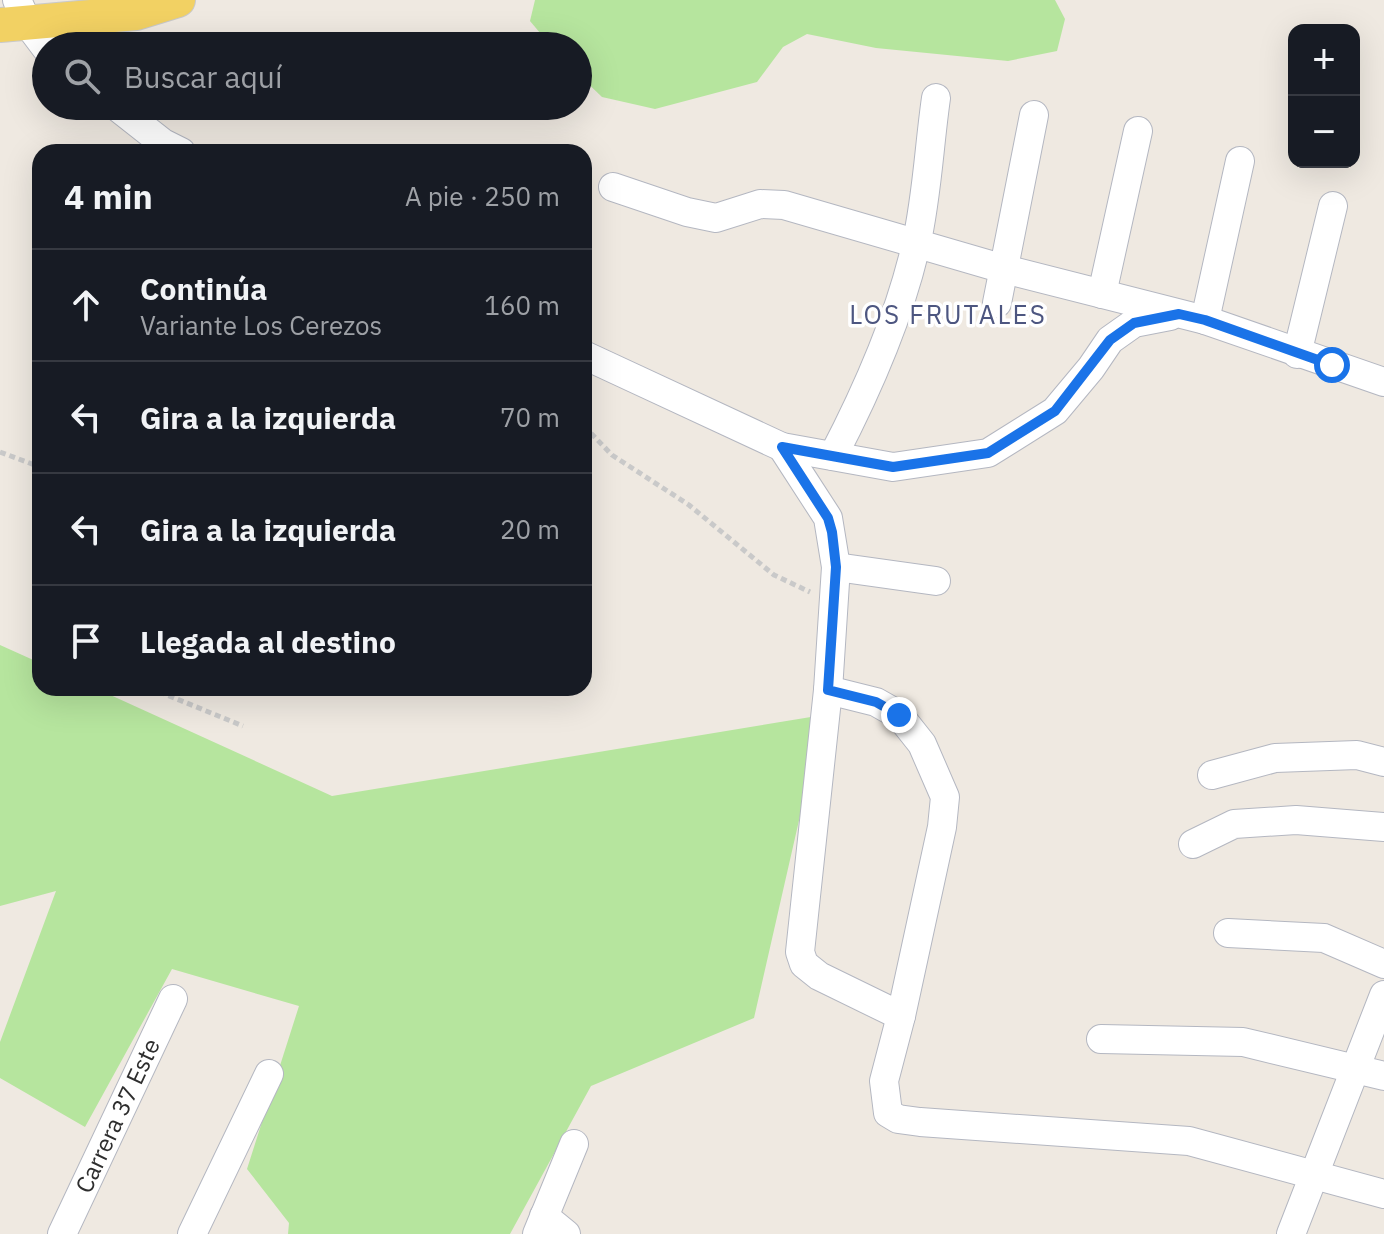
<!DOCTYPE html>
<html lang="es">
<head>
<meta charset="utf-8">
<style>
  :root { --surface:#171b24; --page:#242831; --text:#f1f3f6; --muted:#9ea1a6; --line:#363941 }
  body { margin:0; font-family:"IBM Plex Sans",sans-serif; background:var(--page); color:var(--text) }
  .controls { position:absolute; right:24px; top:24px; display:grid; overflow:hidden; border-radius:16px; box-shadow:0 8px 32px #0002 }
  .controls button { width:72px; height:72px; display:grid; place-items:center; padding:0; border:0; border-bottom:2px solid var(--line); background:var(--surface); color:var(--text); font:40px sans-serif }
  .stop { position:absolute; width:24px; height:24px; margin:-18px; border:6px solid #1a73e8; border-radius:50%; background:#fff }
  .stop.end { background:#1a73e8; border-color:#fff; box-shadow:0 2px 8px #0008 }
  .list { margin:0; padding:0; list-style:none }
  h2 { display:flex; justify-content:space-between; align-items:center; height:104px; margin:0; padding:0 32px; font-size:34px }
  h2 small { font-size:26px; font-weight:400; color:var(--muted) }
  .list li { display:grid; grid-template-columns:52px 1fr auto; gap:24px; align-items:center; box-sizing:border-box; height:112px; padding:0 32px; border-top:2px solid var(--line) }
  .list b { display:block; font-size:30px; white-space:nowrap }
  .list p { margin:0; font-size:26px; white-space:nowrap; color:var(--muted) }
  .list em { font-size:26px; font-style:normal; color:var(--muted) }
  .icon { flex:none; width:44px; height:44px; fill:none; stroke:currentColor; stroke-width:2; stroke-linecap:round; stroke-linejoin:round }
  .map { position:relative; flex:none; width:1384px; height:1234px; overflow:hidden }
  .search { position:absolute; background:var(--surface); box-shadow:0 8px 32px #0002; left:32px; top:32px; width:560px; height:88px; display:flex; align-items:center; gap:20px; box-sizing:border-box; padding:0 28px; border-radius:44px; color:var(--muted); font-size:30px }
  .panel { position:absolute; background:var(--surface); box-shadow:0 8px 32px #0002; left:32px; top:144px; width:560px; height:552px; border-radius:24px }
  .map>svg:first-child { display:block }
</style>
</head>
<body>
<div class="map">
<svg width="1384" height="1234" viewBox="0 0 1384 1234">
  <rect width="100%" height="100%" fill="#efe9e1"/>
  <!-- green -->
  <g fill="#b6e59e">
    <polygon points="535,0 1055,0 1065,19 1057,51 1008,61 876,48 807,34 783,47 757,82 655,109 602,97 578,74 578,46 551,46 530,21"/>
    <polygon points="0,645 40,663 40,688 95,688 332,796 823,715 754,1018 591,1086 510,1234 288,1234 289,1223 247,1169 299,1006 172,969 85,1127 0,1078 0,1042 56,891 0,906"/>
  </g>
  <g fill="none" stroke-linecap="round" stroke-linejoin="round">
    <!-- minor casing -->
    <g stroke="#b4b7c1" stroke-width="30">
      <g id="minor">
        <polyline points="17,0 28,24 46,48"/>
        <polyline points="116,106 163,143 181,152"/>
        <polyline points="613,187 687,212 716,218 760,204 784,205 1004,269 1205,320 1384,382"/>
        <polyline points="1102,294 1138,131"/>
        <polyline points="997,303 1034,115"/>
        <polyline points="1205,320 1240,161"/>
        <polyline points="1297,354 1333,206"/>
        <polyline points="584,355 782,447 893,467 988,453 1055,411 1091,368 1110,340 1134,323 1170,316"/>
        <polyline points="782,447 828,518 836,567 828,690 800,952 804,964 819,976 901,1016"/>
        <path d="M 833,456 C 868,389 899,319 916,245 C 927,197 929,147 936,98"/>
        <polyline points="836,567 936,581"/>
        <polyline points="828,690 876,702 899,715 922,744 945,797 942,827 901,1016 884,1081 888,1113 898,1119 920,1122 1189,1141 1384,1194"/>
        <polyline points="1212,775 1275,758 1357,755 1384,762"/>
        <polyline points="1193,844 1234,824 1296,820 1384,827"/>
        <polyline points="1228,933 1324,938 1384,964"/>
        <polyline points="1101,1039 1243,1042 1384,1076"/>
        <polyline points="544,1216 566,1234"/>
        <polyline points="62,1234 173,999"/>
        <polyline points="192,1234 269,1074"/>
        <polyline points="537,1234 574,1144"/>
        <polyline points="1291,1234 1384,995"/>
      </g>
    </g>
    <!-- major casing -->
    <g stroke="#c9c9c9" stroke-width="36">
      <polyline id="major" points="0,25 136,13 178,0"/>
    </g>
    <!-- path -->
    <g stroke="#c9c9c9" stroke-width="5" stroke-dasharray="6 4" stroke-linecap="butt">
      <polyline points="584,426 612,455 689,505 774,575 810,592"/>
      <polyline points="0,452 40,467"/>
      <polyline points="150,688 243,726"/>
    </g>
    <!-- minor -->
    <use href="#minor" stroke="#fff" stroke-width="28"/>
    <!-- major -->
    <use href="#major" stroke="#f2d163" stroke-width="34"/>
  </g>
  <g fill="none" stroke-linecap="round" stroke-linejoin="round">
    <!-- route -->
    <polyline stroke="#1a73e8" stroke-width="10" points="899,715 876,702 828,690 836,567 832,532 828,518 782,447 893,467 988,453 1055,411 1110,340 1134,323 1179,314 1205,320 1332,365"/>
  </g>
  <g text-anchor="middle" stroke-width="7" stroke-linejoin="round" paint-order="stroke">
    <!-- street labels -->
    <g font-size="24" fill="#2e2e2e" stroke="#fff">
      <text transform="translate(118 1116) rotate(-65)" y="8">Carrera 37 Este</text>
    </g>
    <!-- neighbourhood labels -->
    <g font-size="26" letter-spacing="2" fill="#4d5680" stroke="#fff">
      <text x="948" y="324">LOS FRUTALES</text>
    </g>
  </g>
</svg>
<div class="controls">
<button>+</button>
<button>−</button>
</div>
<div class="stop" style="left:1332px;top:365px"></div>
<div class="stop end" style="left:899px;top:715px"></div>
<div class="search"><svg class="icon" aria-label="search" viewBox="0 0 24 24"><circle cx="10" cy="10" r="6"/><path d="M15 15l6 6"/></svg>Buscar aquí</div>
<section class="panel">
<h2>4 min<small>A pie · 250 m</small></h2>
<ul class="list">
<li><svg class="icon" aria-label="ahead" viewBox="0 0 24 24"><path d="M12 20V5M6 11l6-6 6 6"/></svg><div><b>Continúa</b><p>Variante Los Cerezos</p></div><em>160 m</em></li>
<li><svg class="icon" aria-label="left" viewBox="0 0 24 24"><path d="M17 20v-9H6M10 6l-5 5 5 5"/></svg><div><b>Gira a la izquierda</b></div><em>70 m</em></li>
<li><svg class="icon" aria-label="left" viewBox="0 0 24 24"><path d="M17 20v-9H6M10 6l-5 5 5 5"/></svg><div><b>Gira a la izquierda</b></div><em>20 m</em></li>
<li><svg class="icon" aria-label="arrive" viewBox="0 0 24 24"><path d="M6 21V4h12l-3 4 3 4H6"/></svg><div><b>Llegada al destino</b></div></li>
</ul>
</section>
</div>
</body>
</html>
